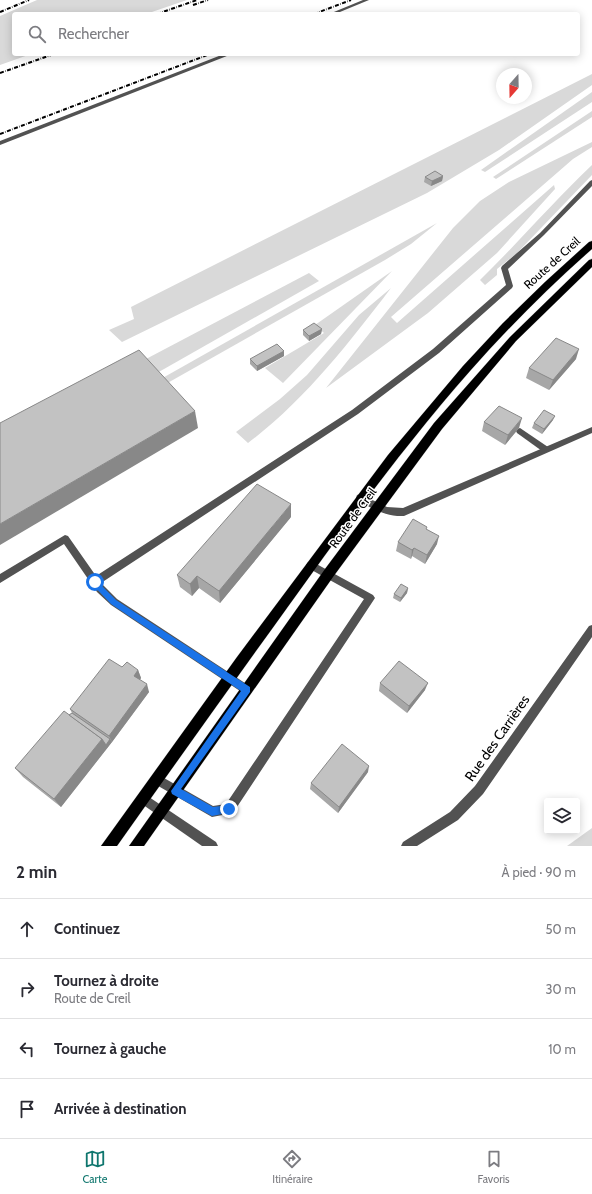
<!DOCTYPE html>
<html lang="fr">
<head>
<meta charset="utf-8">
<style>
  :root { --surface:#fff; --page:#f2f2f3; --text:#2b2b33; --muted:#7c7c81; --line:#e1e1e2; --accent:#0f766e }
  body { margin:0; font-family:Cabin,sans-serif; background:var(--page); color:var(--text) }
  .controls { position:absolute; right:12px; bottom:12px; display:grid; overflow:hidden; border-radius:4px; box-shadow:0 2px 10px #0003 }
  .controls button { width:36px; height:36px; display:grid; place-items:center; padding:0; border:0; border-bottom:1px solid var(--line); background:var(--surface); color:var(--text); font:20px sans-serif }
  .compass { position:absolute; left:496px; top:68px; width:36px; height:36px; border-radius:50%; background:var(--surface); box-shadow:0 2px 10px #0003; rotate:200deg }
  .stop { position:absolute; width:12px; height:12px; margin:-9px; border:3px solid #1a73e8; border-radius:50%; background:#fff }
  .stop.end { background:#1a73e8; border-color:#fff; box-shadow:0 1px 4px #0008 }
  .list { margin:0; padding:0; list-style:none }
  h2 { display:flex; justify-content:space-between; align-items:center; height:52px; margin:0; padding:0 16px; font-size:17px }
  h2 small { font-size:13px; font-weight:400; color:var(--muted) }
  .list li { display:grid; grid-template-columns:26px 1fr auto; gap:12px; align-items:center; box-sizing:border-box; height:60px; padding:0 16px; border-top:1px solid var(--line) }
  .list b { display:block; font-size:15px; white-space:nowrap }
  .list p { margin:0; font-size:13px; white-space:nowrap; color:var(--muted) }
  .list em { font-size:13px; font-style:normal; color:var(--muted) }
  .icon { flex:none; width:22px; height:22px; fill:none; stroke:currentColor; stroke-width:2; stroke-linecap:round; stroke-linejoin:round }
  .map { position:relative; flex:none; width:592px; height:846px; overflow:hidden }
  .search { position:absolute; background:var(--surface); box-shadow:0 2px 10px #0003; left:12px; right:12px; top:12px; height:44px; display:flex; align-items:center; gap:10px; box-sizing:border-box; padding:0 14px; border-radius:4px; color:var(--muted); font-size:15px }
  .sheet { height:292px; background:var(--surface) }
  nav { display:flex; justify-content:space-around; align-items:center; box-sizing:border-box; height:56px; border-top:1px solid var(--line); background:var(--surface); font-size:11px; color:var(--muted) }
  nav a { display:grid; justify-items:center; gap:2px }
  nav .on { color:var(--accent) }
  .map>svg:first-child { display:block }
</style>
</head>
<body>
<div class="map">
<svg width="592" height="846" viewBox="0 0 592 846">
  <rect width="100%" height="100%" fill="#fff"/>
  <!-- green -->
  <g fill="#d9d9d9">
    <polygon points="37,0 187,0 146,14 14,14 14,54 31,54 0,65 0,16"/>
    <polygon points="592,74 592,85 499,150 427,193 122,342 109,330 134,319 131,307"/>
    <polygon points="592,92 592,102 485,172 481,170"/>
    <polygon points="592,111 592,117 496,179 493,177"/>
    <polygon points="592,142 592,147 573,159 391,317 397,323 554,185 555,189 497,253 428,313 326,388 453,228 480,201 509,182"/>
    <path d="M 592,165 L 592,175 L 517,253 L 497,269 L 497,275 L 485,285 L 480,280 C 518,243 553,202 592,165 Z"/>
    <polygon points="437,223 411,244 385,260 164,385 159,380"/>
    <polygon points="392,271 283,383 265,368 324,333 315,325"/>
    <polygon points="309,273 319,281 157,373 146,359"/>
    <path d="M 391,288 C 348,344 305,400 248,443 L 236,432 L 280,399 L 307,375 L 359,315 Z"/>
    <polygon points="592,828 592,846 567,846"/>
  </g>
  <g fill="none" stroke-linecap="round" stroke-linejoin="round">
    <!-- primary casing -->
    <g stroke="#dbdbdb" stroke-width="1">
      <g id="primary">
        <path d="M 592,241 L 592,249 C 549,287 508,328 470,371 C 404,446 345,527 287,608 C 230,687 173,767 117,846 L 101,846 L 237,657 L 388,455 L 463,366 L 503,323 L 545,282 L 589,242 Z"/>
        <polygon points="592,259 592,267 516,341 442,429 333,577 144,846 129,846 325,569 434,423 510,337 589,260"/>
      </g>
    </g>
    <!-- lane -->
    <g fill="#525252" fill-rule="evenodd">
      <polygon points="363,0 369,0 335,14 329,14"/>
      <polygon points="224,54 232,54 0,145 0,141"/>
      <polygon points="592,180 592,186 544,235 508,269 513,286 512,288 439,353 358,414 101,583 117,599 251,687 252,690 251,693 247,695 243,693 111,605 97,592 64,544 0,583 0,574 65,535 68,536 96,576 352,410 433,349 506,285 501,268 502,266 540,233 590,181"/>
      <polygon points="520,428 548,447 549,449 548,451 542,451 517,433 516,431 517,429"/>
      <polygon points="311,561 373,595 375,598 233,813 212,817 153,783 152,779 153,775 157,774 213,806 226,804 364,599 308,568 306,565 308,562"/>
    </g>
    <!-- street -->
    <g fill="#525252" fill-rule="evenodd">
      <path d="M 592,427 L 592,433 L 404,516 C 386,517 372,508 357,501 L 356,498 L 357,495 L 360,494 L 387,507 L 403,508 Z"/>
      <polygon points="592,625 592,637 483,794 458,820 417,846 401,846 403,842 450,812 475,786 589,626"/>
      <polygon points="143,793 216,842 218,846 202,846 139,802 138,798 139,794"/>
    </g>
    <!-- primary -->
    <use href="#primary" fill="#000" fill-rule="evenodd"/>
    <!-- rail -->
    <g stroke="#000" stroke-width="2" stroke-dasharray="4 1.5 0.5 1.5" stroke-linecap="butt">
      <polyline points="193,5 208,0"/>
      <polyline points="0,12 29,0"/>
      <polyline points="157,14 197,0"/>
      <polyline points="314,14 351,0"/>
      <polyline points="0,73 54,54"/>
      <polyline points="0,134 210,54"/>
    </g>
  </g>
  <!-- wall -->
  <g fill="#a7a7a7">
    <polygon points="443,176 442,181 431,186 424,182 425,177"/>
    <polygon points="322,329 321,334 309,341 303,335 303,330"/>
    <polygon points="284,351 284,356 257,371 250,364 250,359"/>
    <polygon points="576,359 549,390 526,378 529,368"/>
    <polygon points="553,420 542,434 532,428 534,423"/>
    <polygon points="484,422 519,428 505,445 482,431"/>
    <polygon points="291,517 220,603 199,588 192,596 180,587 177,575"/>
    <polygon points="426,529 437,544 425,564 412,556 411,559 396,551 398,542"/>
    <polygon points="408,588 407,593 400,602 393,598 394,594"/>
    <polygon points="122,667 138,670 141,678 140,680 149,692 112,742 61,807 23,777 15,768 69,715 72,713 70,709"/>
    <polygon points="380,683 425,690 407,713 379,691"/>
    <polygon points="368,772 338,813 310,789 311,783"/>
  </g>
  <!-- shaded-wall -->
  <g fill="#888">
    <polygon points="443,176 442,181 431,186 432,181"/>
    <polygon points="322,329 321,334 309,341 309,336"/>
    <polygon points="579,349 576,359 549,390 553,380"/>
    <polygon points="284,351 284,356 257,371 257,366"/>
    <polygon points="195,411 198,428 0,545 0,524"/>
    <polygon points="555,416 553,420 542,434 544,429"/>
    <polygon points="522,418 519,428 505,445 508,435"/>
    <polygon points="291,504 291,517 220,603 219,591"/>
    <polygon points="439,536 437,544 425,564 427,555"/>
    <polygon points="414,548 412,556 411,559 412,550"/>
    <polygon points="197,576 199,588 192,596 190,584"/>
    <polygon points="408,588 407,593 400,602 401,598"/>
    <polygon points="138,670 141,678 137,683 134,676"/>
    <polygon points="428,683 425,690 407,713 409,706"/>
    <polygon points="147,684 149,692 112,742 109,736"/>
    <polygon points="102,739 110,739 112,742 61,807 54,799"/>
    <polygon points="369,766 368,772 338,813 339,807"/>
  </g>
  <!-- building -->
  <g fill="#c2c2c2" stroke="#888">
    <polygon points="435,171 443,176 432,181 425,177"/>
    <polygon points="314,323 322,329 309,336 303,330"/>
    <polygon points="556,338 579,349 553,380 529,368"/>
    <polygon points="277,344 284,351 257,366 250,359"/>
    <polygon points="139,350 195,411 0,524 0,423"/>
    <polygon points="499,406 522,418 508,435 484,422"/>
    <polygon points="544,410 555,416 544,429 534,423"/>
    <polygon points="257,484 291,504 219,591 197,576 190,584 177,575"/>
    <polygon points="413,519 427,527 426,529 439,536 427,555 414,548 412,550 398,542"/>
    <polygon points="401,584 408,588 401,598 394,594"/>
    <polygon points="109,659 122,667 127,662 138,670 134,676 147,684 109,736 70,709"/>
    <polygon points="399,661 428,683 409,706 380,683"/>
    <polygon points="64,711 102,739 54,799 15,768"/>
    <polygon points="72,713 110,739 106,745 102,739 69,715"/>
    <polygon points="342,744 369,766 339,807 311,783"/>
  </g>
  <!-- route -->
  <polygon fill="#1a73e8" points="95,579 116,600 250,687 250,692 181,789 213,807 229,805 232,806 232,812 212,816 172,794 171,791 241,691 111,604 92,584 92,580"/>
  <g text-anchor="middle" stroke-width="3" stroke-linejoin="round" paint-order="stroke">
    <!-- street labels -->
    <g font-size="12" fill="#000" stroke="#fff">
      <text transform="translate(552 263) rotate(-42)" y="4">Route de Creil</text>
      <text transform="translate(353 518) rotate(-54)" y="4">Route de Creil</text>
    </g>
    <!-- near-street labels -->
    <g font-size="14" fill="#000" stroke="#fff">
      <text transform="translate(497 738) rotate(-55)" y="5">Rue des Carrières</text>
    </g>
  </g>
</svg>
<div class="controls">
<button><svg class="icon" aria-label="layers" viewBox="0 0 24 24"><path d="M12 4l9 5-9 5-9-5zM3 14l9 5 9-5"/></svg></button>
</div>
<svg class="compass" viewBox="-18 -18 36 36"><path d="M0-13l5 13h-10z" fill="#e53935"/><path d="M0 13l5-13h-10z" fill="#7c7c81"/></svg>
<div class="stop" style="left:95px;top:582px"></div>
<div class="stop end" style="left:229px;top:809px"></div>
<div class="search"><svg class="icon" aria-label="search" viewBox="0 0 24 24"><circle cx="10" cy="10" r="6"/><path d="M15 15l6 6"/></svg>Rechercher</div>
</div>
<section class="sheet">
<h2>2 min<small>À pied · 90 m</small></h2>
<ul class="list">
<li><svg class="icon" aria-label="ahead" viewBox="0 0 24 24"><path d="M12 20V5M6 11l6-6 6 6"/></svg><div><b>Continuez</b></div><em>50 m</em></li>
<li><svg class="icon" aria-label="right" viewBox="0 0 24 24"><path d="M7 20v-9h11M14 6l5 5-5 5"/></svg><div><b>Tournez à droite</b><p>Route de Creil</p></div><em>30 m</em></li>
<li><svg class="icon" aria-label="left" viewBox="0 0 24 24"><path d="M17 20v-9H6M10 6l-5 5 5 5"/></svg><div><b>Tournez à gauche</b></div><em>10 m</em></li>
<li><svg class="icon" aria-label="arrive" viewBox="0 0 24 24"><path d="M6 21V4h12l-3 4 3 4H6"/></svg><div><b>Arrivée à destination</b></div></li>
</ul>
</section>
<nav>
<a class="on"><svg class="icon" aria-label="map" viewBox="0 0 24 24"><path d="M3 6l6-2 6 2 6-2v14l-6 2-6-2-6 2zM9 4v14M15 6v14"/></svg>Carte</a>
<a><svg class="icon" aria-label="directions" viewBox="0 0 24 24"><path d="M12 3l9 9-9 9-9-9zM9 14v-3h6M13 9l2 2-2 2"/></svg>Itinéraire</a>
<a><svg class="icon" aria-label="saved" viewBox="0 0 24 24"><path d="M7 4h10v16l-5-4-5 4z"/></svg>Favoris</a>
</nav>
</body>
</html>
